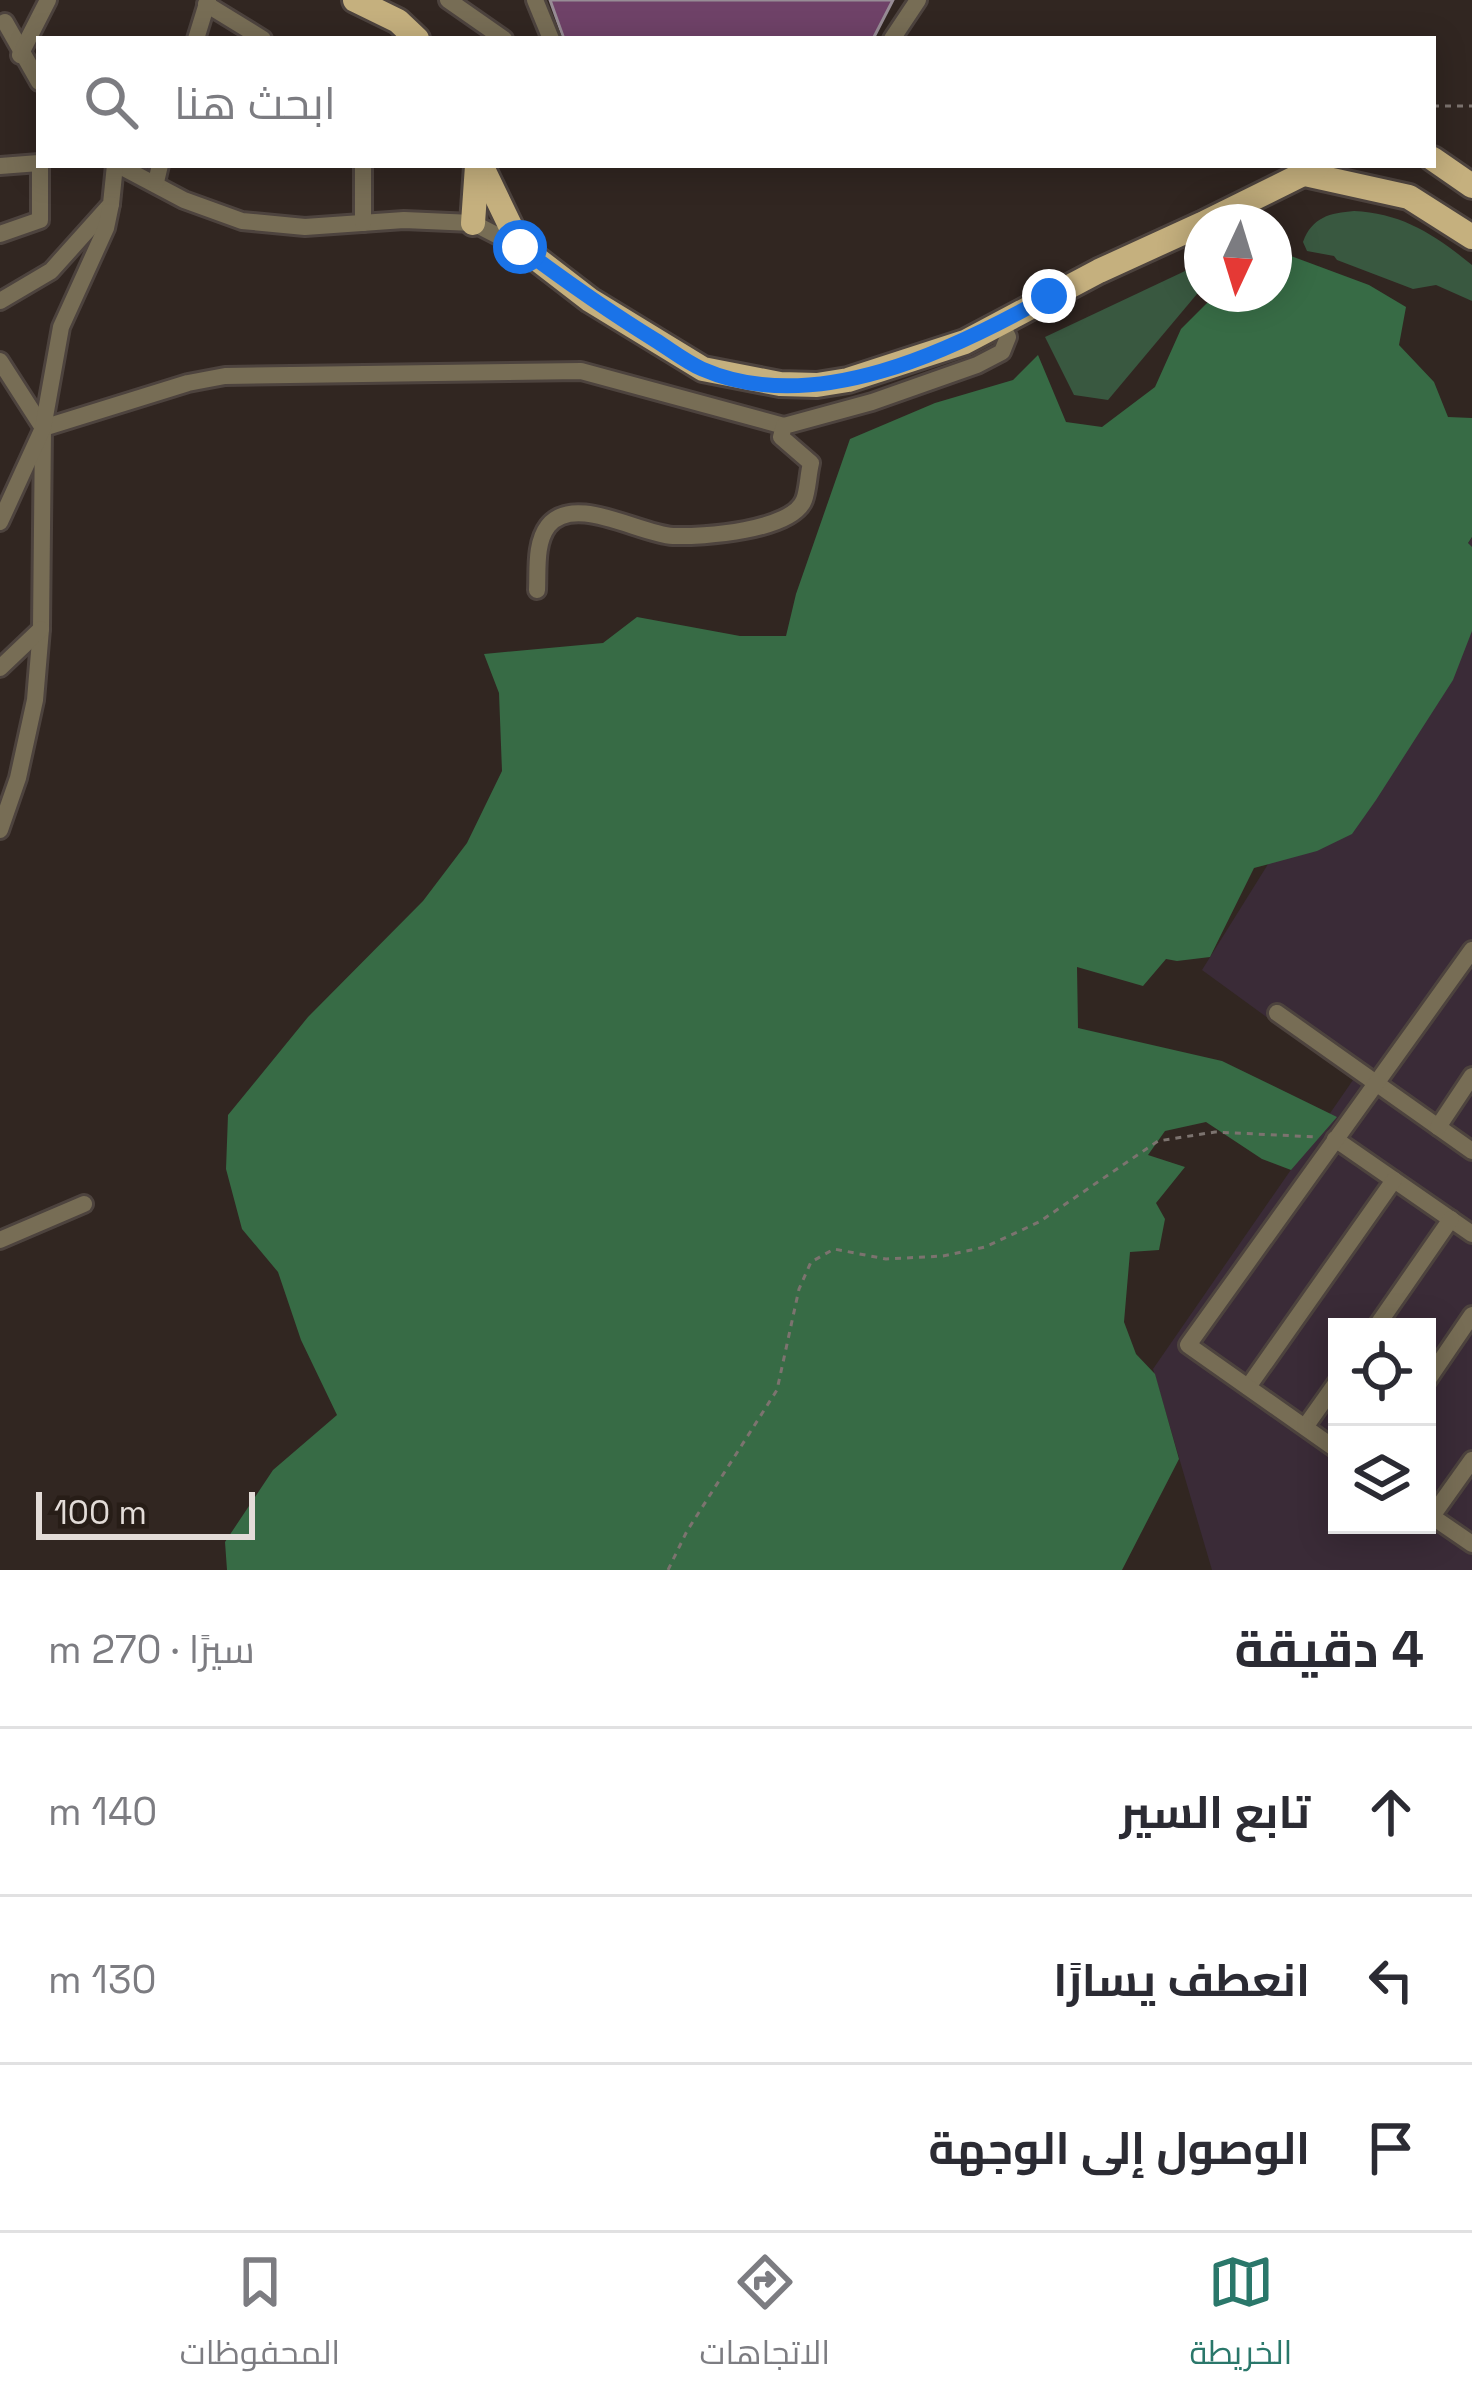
<!DOCTYPE html>
<html lang="ar">
<head>
<meta charset="utf-8">
<style>
  :root { --surface:#fff; --page:#f7f7f7; --text:#2b2b33; --muted:#7c7c81; --line:#e1e1e2; --accent:#2a776a }
  body { margin:0; font-family:"Space Grotesk",Cairo,sans-serif; background:var(--page); color:var(--text); direction:rtl }
  .controls { position:absolute; right:36px; bottom:36px; display:grid; overflow:hidden; border-radius:0px; box-shadow:0 6px 30px #0003 }
  .controls button { width:108px; height:108px; display:grid; place-items:center; padding:0; border:0; border-bottom:3px solid var(--line); background:var(--surface); color:var(--text); font:60px sans-serif }
  .compass { position:absolute; left:1184px; top:204px; width:108px; height:108px; border-radius:50%; background:var(--surface); box-shadow:0 6px 30px #0003; rotate:184deg }
  .scale { position:absolute; left:36px; bottom:30px; width:219px; box-sizing:border-box; padding-left:12px; border:6px solid #e3dcd8; border-top:0; font-size:33px; line-height:42px; white-space:nowrap; color:#e3dcd8; -webkit-text-stroke:9px #271d17; paint-order:stroke }
  .stop { position:absolute; width:36px; height:36px; margin:-27px; border:9px solid #1a73e8; border-radius:50%; background:#fff }
  .stop.end { background:#1a73e8; border-color:#fff; box-shadow:0 3px 12px #0008 }
  .list { margin:0; padding:0; list-style:none }
  h2 { display:flex; justify-content:space-between; align-items:center; height:156px; margin:0; padding:0 48px; font-size:51px }
  h2 small { font-size:39px; font-weight:400; color:var(--muted) }
  .list li { display:grid; grid-template-columns:78px 1fr auto; gap:36px; align-items:center; box-sizing:border-box; height:168px; padding:0 48px; border-top:3px solid var(--line) }
  .list b { display:block; font-size:45px; white-space:nowrap }
  .list em { font-size:39px; font-style:normal; color:var(--muted) }
  .icon { flex:none; width:66px; height:66px; fill:none; stroke:currentColor; stroke-width:2; stroke-linecap:round; stroke-linejoin:round }
  .map { position:relative; flex:none; width:1472px; height:1570px; overflow:hidden; direction:ltr }
  .search { position:absolute; background:var(--surface); box-shadow:0 6px 30px #0003; left:36px; right:36px; top:36px; height:132px; display:flex; align-items:center; gap:30px; box-sizing:border-box; padding:0 42px; border-radius:0px; color:var(--muted); font-size:45px }
  .sheet { height:660px; background:var(--surface) }
  nav { display:flex; justify-content:space-around; align-items:center; box-sizing:border-box; height:168px; border-top:3px solid var(--line); background:var(--surface); font-size:33px; color:var(--muted) }
  nav a { display:grid; justify-items:center; gap:6px }
  nav .on { color:var(--accent) }
  .map>svg:first-child { display:block }
</style>
</head>
<body>
<div class="map">
<svg width="1472" height="1570" viewBox="0 0 1472 1570">
  <rect width="100%" height="100%" fill="#312621"/>
  <!-- industrial -->
  <path fill="#3a2b37" fill-rule="evenodd" d="M 1472,537 L 1472,1570 L 1212,1570 L 1153,1369 L 1353,1080 L 1202,970 ZM 1337,1327 L 1427,1327 L 1427,1525 L 1337,1525 Z"/>
  <!-- green -->
  <g fill="#395840">
    <path d="M 1354,211 C 1402,213 1435,235 1472,265 L 1472,301 L 1436,285 L 1413,289 L 1337,260 L 1334,256 L 1307,251 L 1303,242 C 1312,217 1330,213 1354,211 Z"/>
    <polygon points="1202,263 1202,288 1108,400 1074,395 1045,337"/>
  </g>
  <!-- forest -->
  <polygon fill="#376b45" points="1291,256 1369,285 1406,307 1399,345 1434,382 1448,417 1472,418 1472,537 1468,543 1472,547 1472,631 1453,680 1376,800 1352,834 1317,851 1254,868 1210,957 1177,961 1166,959 1143,986 1077,967 1078,1028 1222,1061 1337,1117 1291,1170 1262,1159 1206,1122 1165,1131 1148,1155 1185,1167 1156,1203 1165,1219 1159,1250 1130,1252 1124,1322 1136,1354 1155,1374 1179,1459 1122,1570 227,1570 225,1542 273,1470 337,1415 301,1340 278,1272 242,1229 226,1169 228,1115 308,1017 423,901 467,843 502,771 499,693 484,654 603,643 637,617 740,636 786,636 796,594 850,439 935,403 1013,380 1038,355 1066,422 1102,427 1155,387 1181,329 1216,294 1274,294 1274,263"/>
  <!-- building -->
  <polygon fill="#6f4268" stroke="#978c95" stroke-width="3" points="550,0 893,0 873,39 564,39"/>
  <g fill="none" stroke-linecap="round" stroke-linejoin="round">
    <!-- minor casing -->
    <g stroke="#4d433e" stroke-width="22">
      <g id="minor">
        <polyline points="448,0 504,39"/>
        <polyline points="535,0 551,39"/>
        <polyline points="206,4 263,39"/>
        <polyline points="5,22 39,82"/>
        <polyline points="196,39 208,0"/>
        <polyline points="892,39 918,0"/>
        <polyline points="20,55 48,0"/>
        <polyline points="118,165 184,200 242,221 305,227 404,220 473,223 518,246"/>
        <polyline points="363,165 363,223"/>
        <polyline points="0,166 39,163"/>
        <polyline points="156,182 160,165"/>
        <polyline points="0,234 40,220 40,165"/>
        <polyline points="0,301 51,271 111,204 115,165"/>
        <polyline points="0,361 43,428 41,629 35,700 18,778 0,830"/>
        <polyline points="43,428 188,383 225,376 581,371 784,426"/>
        <polyline points="0,522 43,428 61,327 106,228 111,204"/>
        <path d="M 537,590 C 538,570 535,543 548,526 C 574,493 639,534 673,536 C 702,537 792,531 804,500 C 808,490 808,475 811,463 L 781,437 L 784,426 L 872,402 L 977,365 L 1002,352 L 1008,337 L 1001,323"/>
        <polyline points="0,668 41,629"/>
        <polyline points="1277,1013 1472,1151"/>
        <polyline points="1438,1127 1472,1076"/>
        <polyline points="1335,1139 1472,1234"/>
        <polyline points="0,1240 84,1204"/>
        <polyline points="1376,1327 1451,1219"/>
        <polyline points="1427,1381 1472,1315"/>
        <polyline points="1248,1387 1394,1180"/>
        <polyline points="1305,1427 1337,1382"/>
        <polyline points="1337,1450 1188,1345 1472,950"/>
        <polyline points="1427,1513 1472,1544"/>
        <polyline points="1432,1516 1472,1460"/>
      </g>
    </g>
    <!-- primary casing -->
    <g stroke="#4d433e" stroke-width="30">
      <g id="primary">
        <polyline points="355,0 398,21 417,39"/>
        <polyline points="1433,159 1472,186"/>
        <polyline points="481,165 520,246 590,300 703,369 780,384 817,385 848,380 965,342 1099,271 1202,224"/>
        <polyline points="1305,174 1409,197 1472,237"/>
        <polyline points="1206,222 1317,167"/>
        <polyline points="473,223 477,166"/>
      </g>
    </g>
    <!-- path -->
    <g stroke="#7c736f" stroke-width="3" stroke-dasharray="6 6" stroke-linecap="butt">
      <polyline points="1433,106 1472,106"/>
      <polyline points="668,1570 687,1531 777,1390 799,1289 811,1262 834,1249 886,1259 943,1256 985,1247 1039,1222 1158,1141 1215,1132 1317,1137"/>
    </g>
    <!-- minor -->
    <use href="#minor" stroke="#776d55" stroke-width="16"/>
    <!-- primary -->
    <use href="#primary" stroke="#c5b07e" stroke-width="24"/>
  </g>
  <g fill="none" stroke-linecap="round" stroke-linejoin="round">
    <!-- route -->
    <path stroke="#1a73e8" stroke-width="15" d="M 520,247 C 564,280 608,311 655,340 C 671,350 686,362 702,369 C 814,418 953,350 1049,296"/>
  </g>
</svg>
<div class="controls">
<button><svg class="icon" aria-label="locate" viewBox="0 0 24 24"><circle cx="12" cy="12" r="6"/><path d="M12 2v4M12 18v4M2 12h4M18 12h4"/></svg></button>
<button><svg class="icon" aria-label="layers" viewBox="0 0 24 24"><path d="M12 4l9 5-9 5-9-5zM3 14l9 5 9-5"/></svg></button>
</div>
<svg class="compass" viewBox="-18 -18 36 36"><path d="M0-13l5 13h-10z" fill="#e53935"/><path d="M0 13l5-13h-10z" fill="#7c7c81"/></svg>
<div class="scale">100 m</div>
<div class="stop" style="left:520px;top:247px"></div>
<div class="stop end" style="left:1049px;top:296px"></div>
<div class="search"><svg class="icon" aria-label="search" viewBox="0 0 24 24"><circle cx="10" cy="10" r="6"/><path d="M15 15l6 6"/></svg>ابحث هنا</div>
</div>
<section class="sheet">
<h2>4 دقيقة<small>سيرًا · 270 m</small></h2>
<ul class="list">
<li><svg class="icon" aria-label="ahead" viewBox="0 0 24 24"><path d="M12 20V5M6 11l6-6 6 6"/></svg><div><b>تابع السير</b></div><em>140 m</em></li>
<li><svg class="icon" aria-label="left" viewBox="0 0 24 24"><path d="M17 20v-9H6M10 6l-5 5 5 5"/></svg><div><b>انعطف يسارًا</b></div><em>130 m</em></li>
<li><svg class="icon" aria-label="arrive" viewBox="0 0 24 24"><path d="M6 21V4h12l-3 4 3 4H6"/></svg><div><b>الوصول إلى الوجهة</b></div></li>
</ul>
</section>
<nav>
<a class="on"><svg class="icon" aria-label="map" viewBox="0 0 24 24"><path d="M3 6l6-2 6 2 6-2v14l-6 2-6-2-6 2zM9 4v14M15 6v14"/></svg>الخريطة</a>
<a><svg class="icon" aria-label="directions" viewBox="0 0 24 24"><path d="M12 3l9 9-9 9-9-9zM9 14v-3h6M13 9l2 2-2 2"/></svg>الاتجاهات</a>
<a><svg class="icon" aria-label="saved" viewBox="0 0 24 24"><path d="M7 4h10v16l-5-4-5 4z"/></svg>المحفوظات</a>
</nav>
</body>
</html>
